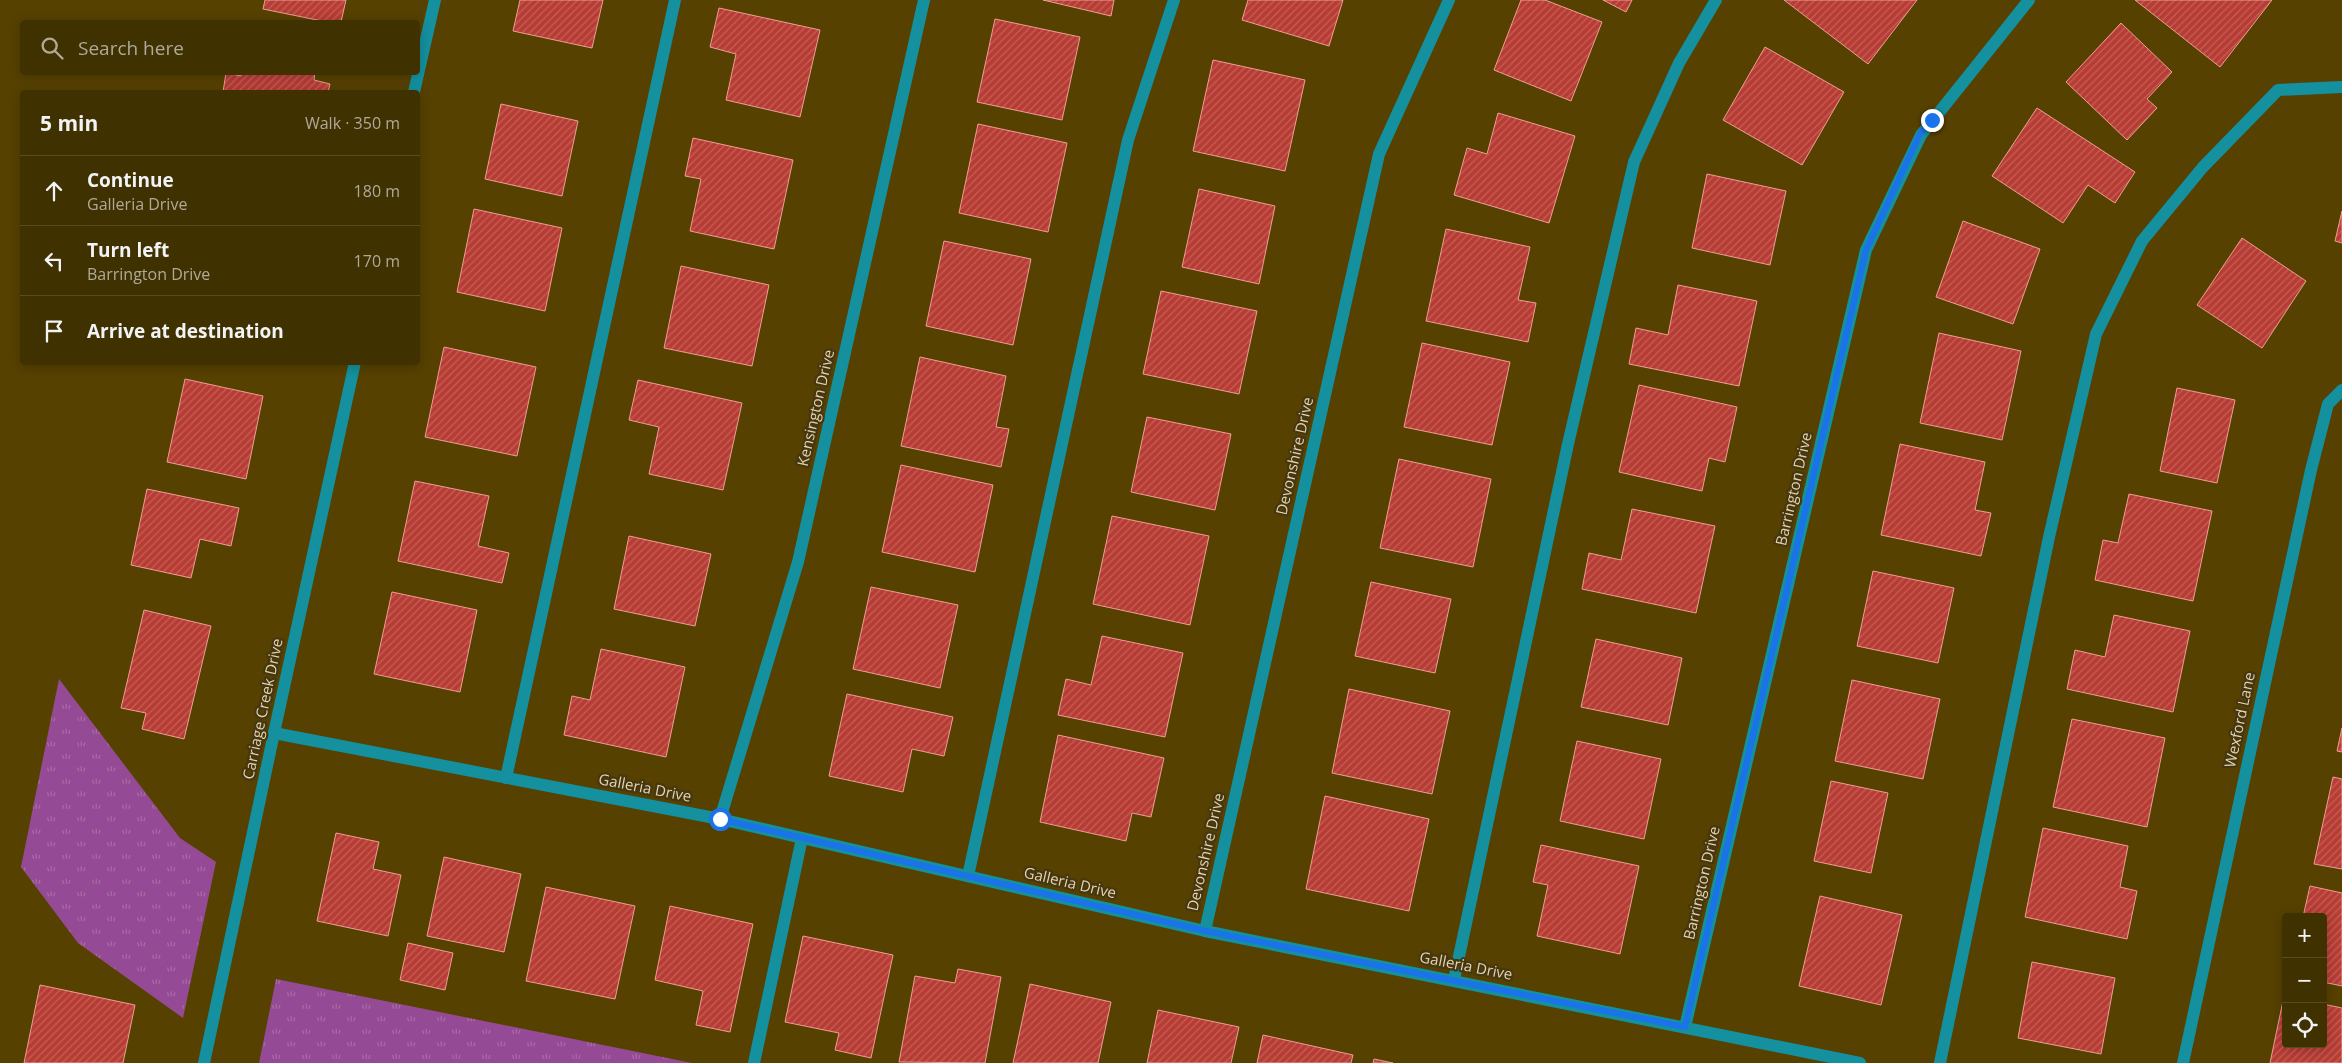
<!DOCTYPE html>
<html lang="en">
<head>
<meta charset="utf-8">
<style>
  :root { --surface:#403101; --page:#4b3d10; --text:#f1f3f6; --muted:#aea999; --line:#594c23 }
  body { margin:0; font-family:"Open Sans",sans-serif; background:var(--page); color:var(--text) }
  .controls { position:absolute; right:15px; bottom:15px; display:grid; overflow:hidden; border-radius:5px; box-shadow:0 2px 12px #0003 }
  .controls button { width:45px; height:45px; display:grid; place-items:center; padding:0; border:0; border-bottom:1px solid var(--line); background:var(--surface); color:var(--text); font:25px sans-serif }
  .stop { position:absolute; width:15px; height:15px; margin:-11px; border:4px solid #1a73e8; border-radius:50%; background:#fff }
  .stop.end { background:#1a73e8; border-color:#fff; box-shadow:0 1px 5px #0008 }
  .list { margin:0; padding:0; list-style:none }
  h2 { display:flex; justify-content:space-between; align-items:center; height:65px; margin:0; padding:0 20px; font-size:21px }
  h2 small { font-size:16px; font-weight:400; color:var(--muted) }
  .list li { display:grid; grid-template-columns:32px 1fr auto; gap:15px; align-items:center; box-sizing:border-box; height:70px; padding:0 20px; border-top:1px solid var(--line) }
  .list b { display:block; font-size:19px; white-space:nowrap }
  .list p { margin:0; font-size:16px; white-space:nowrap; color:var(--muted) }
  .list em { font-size:16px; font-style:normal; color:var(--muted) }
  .icon { flex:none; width:28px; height:28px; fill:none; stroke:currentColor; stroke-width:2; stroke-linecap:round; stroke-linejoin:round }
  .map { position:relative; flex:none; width:2342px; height:1063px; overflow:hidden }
  .search { position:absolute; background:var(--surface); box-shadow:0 2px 12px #0003; left:20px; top:20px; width:400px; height:55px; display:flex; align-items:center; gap:12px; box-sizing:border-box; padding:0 18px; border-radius:5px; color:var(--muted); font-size:19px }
  .panel { position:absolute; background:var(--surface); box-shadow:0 2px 12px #0003; left:20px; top:90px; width:400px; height:275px; border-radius:5px }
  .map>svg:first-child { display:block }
</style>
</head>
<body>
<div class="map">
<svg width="2342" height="1063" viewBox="0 0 2342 1063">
  <defs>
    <pattern id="grass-tufts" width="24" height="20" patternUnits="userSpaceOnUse" patternTransform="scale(1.25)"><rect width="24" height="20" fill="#944a94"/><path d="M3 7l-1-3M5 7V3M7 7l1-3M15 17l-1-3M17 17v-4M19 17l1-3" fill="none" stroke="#a86ca5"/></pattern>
    <pattern id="building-hatch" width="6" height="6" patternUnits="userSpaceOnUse" patternTransform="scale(1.25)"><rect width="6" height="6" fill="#b73c34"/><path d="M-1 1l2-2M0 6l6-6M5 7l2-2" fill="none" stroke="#c46058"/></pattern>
  </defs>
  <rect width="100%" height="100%" fill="#564101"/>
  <!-- grass -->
  <g fill="url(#grass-tufts)">
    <polygon points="59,679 180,838 216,862 183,1018 78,943 21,867"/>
    <polygon points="276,979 692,1063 259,1063"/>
  </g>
  <!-- building -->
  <g fill="url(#building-hatch)" stroke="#ee9e94">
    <polygon points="265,0 346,0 341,22 327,22 263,9"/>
    <polygon points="520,0 603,0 592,48 513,31"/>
    <polygon points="1043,0 1114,0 1111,16"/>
    <polygon points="1248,0 1343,0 1329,46 1242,20"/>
    <polygon points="1521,0 1545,0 1602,22 1571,101 1494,70"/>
    <polygon points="1603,0 1632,0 1626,12"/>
    <polygon points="1784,0 1917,0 1868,64"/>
    <polygon points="2135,0 2272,0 2220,67"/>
    <polygon points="719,8 820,30 800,117 726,100 736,54 710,47"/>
    <polygon points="995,19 1080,37 1062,120 977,102"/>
    <polygon points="2121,23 2172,72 2147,99 2157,108 2127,140 2066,82"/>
    <polygon points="1765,47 1844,92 1802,165 1723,120"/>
    <polygon points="1213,60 1305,80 1285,171 1193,151"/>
    <polygon points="242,72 315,72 314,80 330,84 328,92 223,92 226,73 241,76"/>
    <polygon points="501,104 578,121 562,196 485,179"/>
    <polygon points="2037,108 2135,172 2115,203 2088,185 2063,223 1992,176"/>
    <polygon points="1498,113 1575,136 1549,223 1454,195 1467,148 1487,154"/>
    <polygon points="978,124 1067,143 1048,232 959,213"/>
    <polygon points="693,138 793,160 774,249 690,231 701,179 685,176"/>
    <polygon points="1707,174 1786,191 1770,265 1692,248"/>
    <polygon points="1199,189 1275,206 1259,284 1182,267"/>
    <polygon points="474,209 562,228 545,311 457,292"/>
    <polygon points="2342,211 2342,243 2335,241"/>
    <polygon points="1963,221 2040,249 2013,324 1936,297"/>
    <polygon points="1446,229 1530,247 1518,300 1536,303 1528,342 1426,321"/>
    <polygon points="2242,238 2306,281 2262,348 2197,305"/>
    <polygon points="944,241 1031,259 1013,345 926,326"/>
    <polygon points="681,266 769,285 752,366 664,348"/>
    <polygon points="1678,285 1757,301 1739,386 1629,364 1636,328 1668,335"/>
    <polygon points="1161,291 1257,311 1239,394 1143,374"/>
    <polygon points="1939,333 2021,351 2002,440 1920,423"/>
    <polygon points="1422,343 1510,362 1492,445 1404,427"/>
    <polygon points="444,347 536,367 517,456 425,437"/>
    <polygon points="920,357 1006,376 996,427 1009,429 1001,467 901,446"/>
    <polygon points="185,379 263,396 246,479 167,462"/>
    <polygon points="638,380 742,403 723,490 649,474 659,427 629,420"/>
    <polygon points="1639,385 1737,407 1725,462 1709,458 1702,491 1619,472"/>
    <polygon points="2177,388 2235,400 2217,483 2160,471"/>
    <polygon points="1147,417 1231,434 1215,510 1131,492"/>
    <polygon points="1900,444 1985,462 1975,510 1991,513 1981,556 1881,535"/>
    <polygon points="1399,459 1491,479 1473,567 1380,548"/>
    <polygon points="901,465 993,485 975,572 882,552"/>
    <polygon points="415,481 489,496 478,546 509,553 502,583 398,561"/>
    <polygon points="147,489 239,508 231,546 200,539 191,578 131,565"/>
    <polygon points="2129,494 2212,511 2193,601 2095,580 2103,540 2118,543"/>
    <polygon points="1632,509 1715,526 1696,613 1582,589 1589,553 1621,560"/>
    <polygon points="1112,516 1209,536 1190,625 1093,604"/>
    <polygon points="629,536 711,554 695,626 614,609"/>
    <polygon points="1873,571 1954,588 1938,663 1857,646"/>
    <polygon points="1371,582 1451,599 1435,673 1355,656"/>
    <polygon points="871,587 958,605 940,688 853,669"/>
    <polygon points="392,592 477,610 460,692 374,674"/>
    <polygon points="144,610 211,626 184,739 142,729 146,713 121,708"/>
    <polygon points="2114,615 2190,631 2173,712 2067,689 2075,650 2105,657"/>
    <polygon points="1102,636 1183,653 1165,737 1058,715 1066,679 1091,685"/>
    <polygon points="1596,639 1682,658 1668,725 1581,707"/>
    <polygon points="601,649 685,667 666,757 564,735 572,696 590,700"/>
    <polygon points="1852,680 1940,699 1923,779 1835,761"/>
    <polygon points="1349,689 1450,711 1432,794 1332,773"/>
    <polygon points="847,694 953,717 944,756 912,749 903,792 829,776"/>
    <polygon points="2072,719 2165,738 2147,827 2053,807"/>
    <polygon points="2342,728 2342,752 2337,751"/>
    <polygon points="1058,735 1164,758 1151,817 1132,813 1126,841 1040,822"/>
    <polygon points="1577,741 1661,759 1644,839 1560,821"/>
    <polygon points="2333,777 2342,779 2342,869 2314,864"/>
    <polygon points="1831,781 1888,793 1871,873 1814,861"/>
    <polygon points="1325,796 1429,819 1409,911 1306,889"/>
    <polygon points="2043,828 2128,846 2120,887 2137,891 2127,939 2025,917"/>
    <polygon points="336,833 379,842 373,869 401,875 388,936 317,921"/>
    <polygon points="1541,845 1639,866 1620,954 1537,936 1548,885 1533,882"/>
    <polygon points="444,857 521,874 504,952 427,936"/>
    <polygon points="2310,886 2342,893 2342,986 2323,982 2323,917 2303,917"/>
    <polygon points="546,887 635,906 615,999 526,981"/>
    <polygon points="1820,896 1902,915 1881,1005 1799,986"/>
    <polygon points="670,906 753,924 730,1032 696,1025 703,991 655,980"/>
    <polygon points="803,936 893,955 871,1058 835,1050 839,1033 785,1022"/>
    <polygon points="408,943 453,953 445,990 400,980"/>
    <polygon points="2032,962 2115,978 2101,1054 2018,1038"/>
    <polygon points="958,969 1001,977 985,1063 899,1062 915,976 955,983"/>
    <polygon points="1030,984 1111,1002 1098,1063 1013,1063"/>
    <polygon points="40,985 135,1005 123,1063 24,1063"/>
    <polygon points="2284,996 2286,996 2286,1044 2323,1044 2323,1004 2342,1008 2342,1063 2270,1063"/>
    <polygon points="1158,1010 1239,1027 1231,1063 1147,1063"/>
    <polygon points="1263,1035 1353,1055 1351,1063 1257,1063"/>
    <polygon points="1374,1059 1393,1063 1373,1063"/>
  </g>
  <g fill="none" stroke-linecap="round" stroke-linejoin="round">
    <!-- minor -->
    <g stroke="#14909e" stroke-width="12">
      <polyline points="414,92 435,0"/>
      <polyline points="274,733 720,819 1205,931 1860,1063"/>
      <polyline points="506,778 675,0"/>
      <polyline points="720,819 798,562 924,0"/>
      <polyline points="968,876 1128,140 1174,0"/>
      <polyline points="1205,931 1379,154 1449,0"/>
      <polyline points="1454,980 1568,444 1634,162 1679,63 1716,0"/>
      <polyline points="1685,1027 1866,250 1921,135 2029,0"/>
      <polyline points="204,1063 274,733 355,362"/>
      <polyline points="754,1063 802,838"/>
      <polyline points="1940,1063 2049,537 2096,334 2142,241 2203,167 2278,90 2342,87"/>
      <polyline points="2183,1063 2311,470 2328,404 2342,390"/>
    </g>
  </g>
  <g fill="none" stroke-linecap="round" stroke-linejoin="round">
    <!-- route -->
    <polyline stroke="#1a73e8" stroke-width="6" points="720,819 1206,931 1685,1027 1866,250 1920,134 1932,120"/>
  </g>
  <g text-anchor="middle" stroke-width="4.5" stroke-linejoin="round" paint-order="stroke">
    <!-- street labels -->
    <g font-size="15" fill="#e3d4b1" stroke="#463710">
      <text transform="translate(816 408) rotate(-77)" y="5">Kensington Drive</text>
      <text transform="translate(1295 456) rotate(-77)" y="5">Devonshire Drive</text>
      <text transform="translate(1794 489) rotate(-77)" y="5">Barrington Drive</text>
      <text transform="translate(263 709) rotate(-78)" y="5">Carriage Creek Drive</text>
      <text transform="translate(2240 720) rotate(-78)" y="5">Wexford Lane</text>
      <text transform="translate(645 788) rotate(11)" y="5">Galleria Drive</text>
      <text transform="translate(1206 852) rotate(-77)" y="5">Devonshire Drive</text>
      <text transform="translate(1070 883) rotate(13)" y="5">Galleria Drive</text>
      <text transform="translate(1702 883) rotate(-77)" y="5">Barrington Drive</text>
      <text transform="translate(1466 966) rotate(11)" y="5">Galleria Drive</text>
    </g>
  </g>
</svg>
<div class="controls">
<button>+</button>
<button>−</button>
<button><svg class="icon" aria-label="locate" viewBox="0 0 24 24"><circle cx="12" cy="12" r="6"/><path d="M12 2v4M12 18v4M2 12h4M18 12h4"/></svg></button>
</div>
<div class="stop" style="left:720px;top:819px"></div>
<div class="stop end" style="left:1932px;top:120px"></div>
<div class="search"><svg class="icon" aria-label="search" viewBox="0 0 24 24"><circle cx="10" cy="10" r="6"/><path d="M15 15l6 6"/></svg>Search here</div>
<section class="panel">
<h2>5 min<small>Walk · 350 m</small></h2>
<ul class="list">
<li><svg class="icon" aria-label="ahead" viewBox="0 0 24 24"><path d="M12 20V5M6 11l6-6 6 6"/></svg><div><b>Continue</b><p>Galleria Drive</p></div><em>180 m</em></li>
<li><svg class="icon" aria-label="left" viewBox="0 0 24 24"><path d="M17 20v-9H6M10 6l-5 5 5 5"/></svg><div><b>Turn left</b><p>Barrington Drive</p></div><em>170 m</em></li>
<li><svg class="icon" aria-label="arrive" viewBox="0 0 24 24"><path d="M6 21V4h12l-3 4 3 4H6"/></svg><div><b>Arrive at destination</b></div></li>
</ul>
</section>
</div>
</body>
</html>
